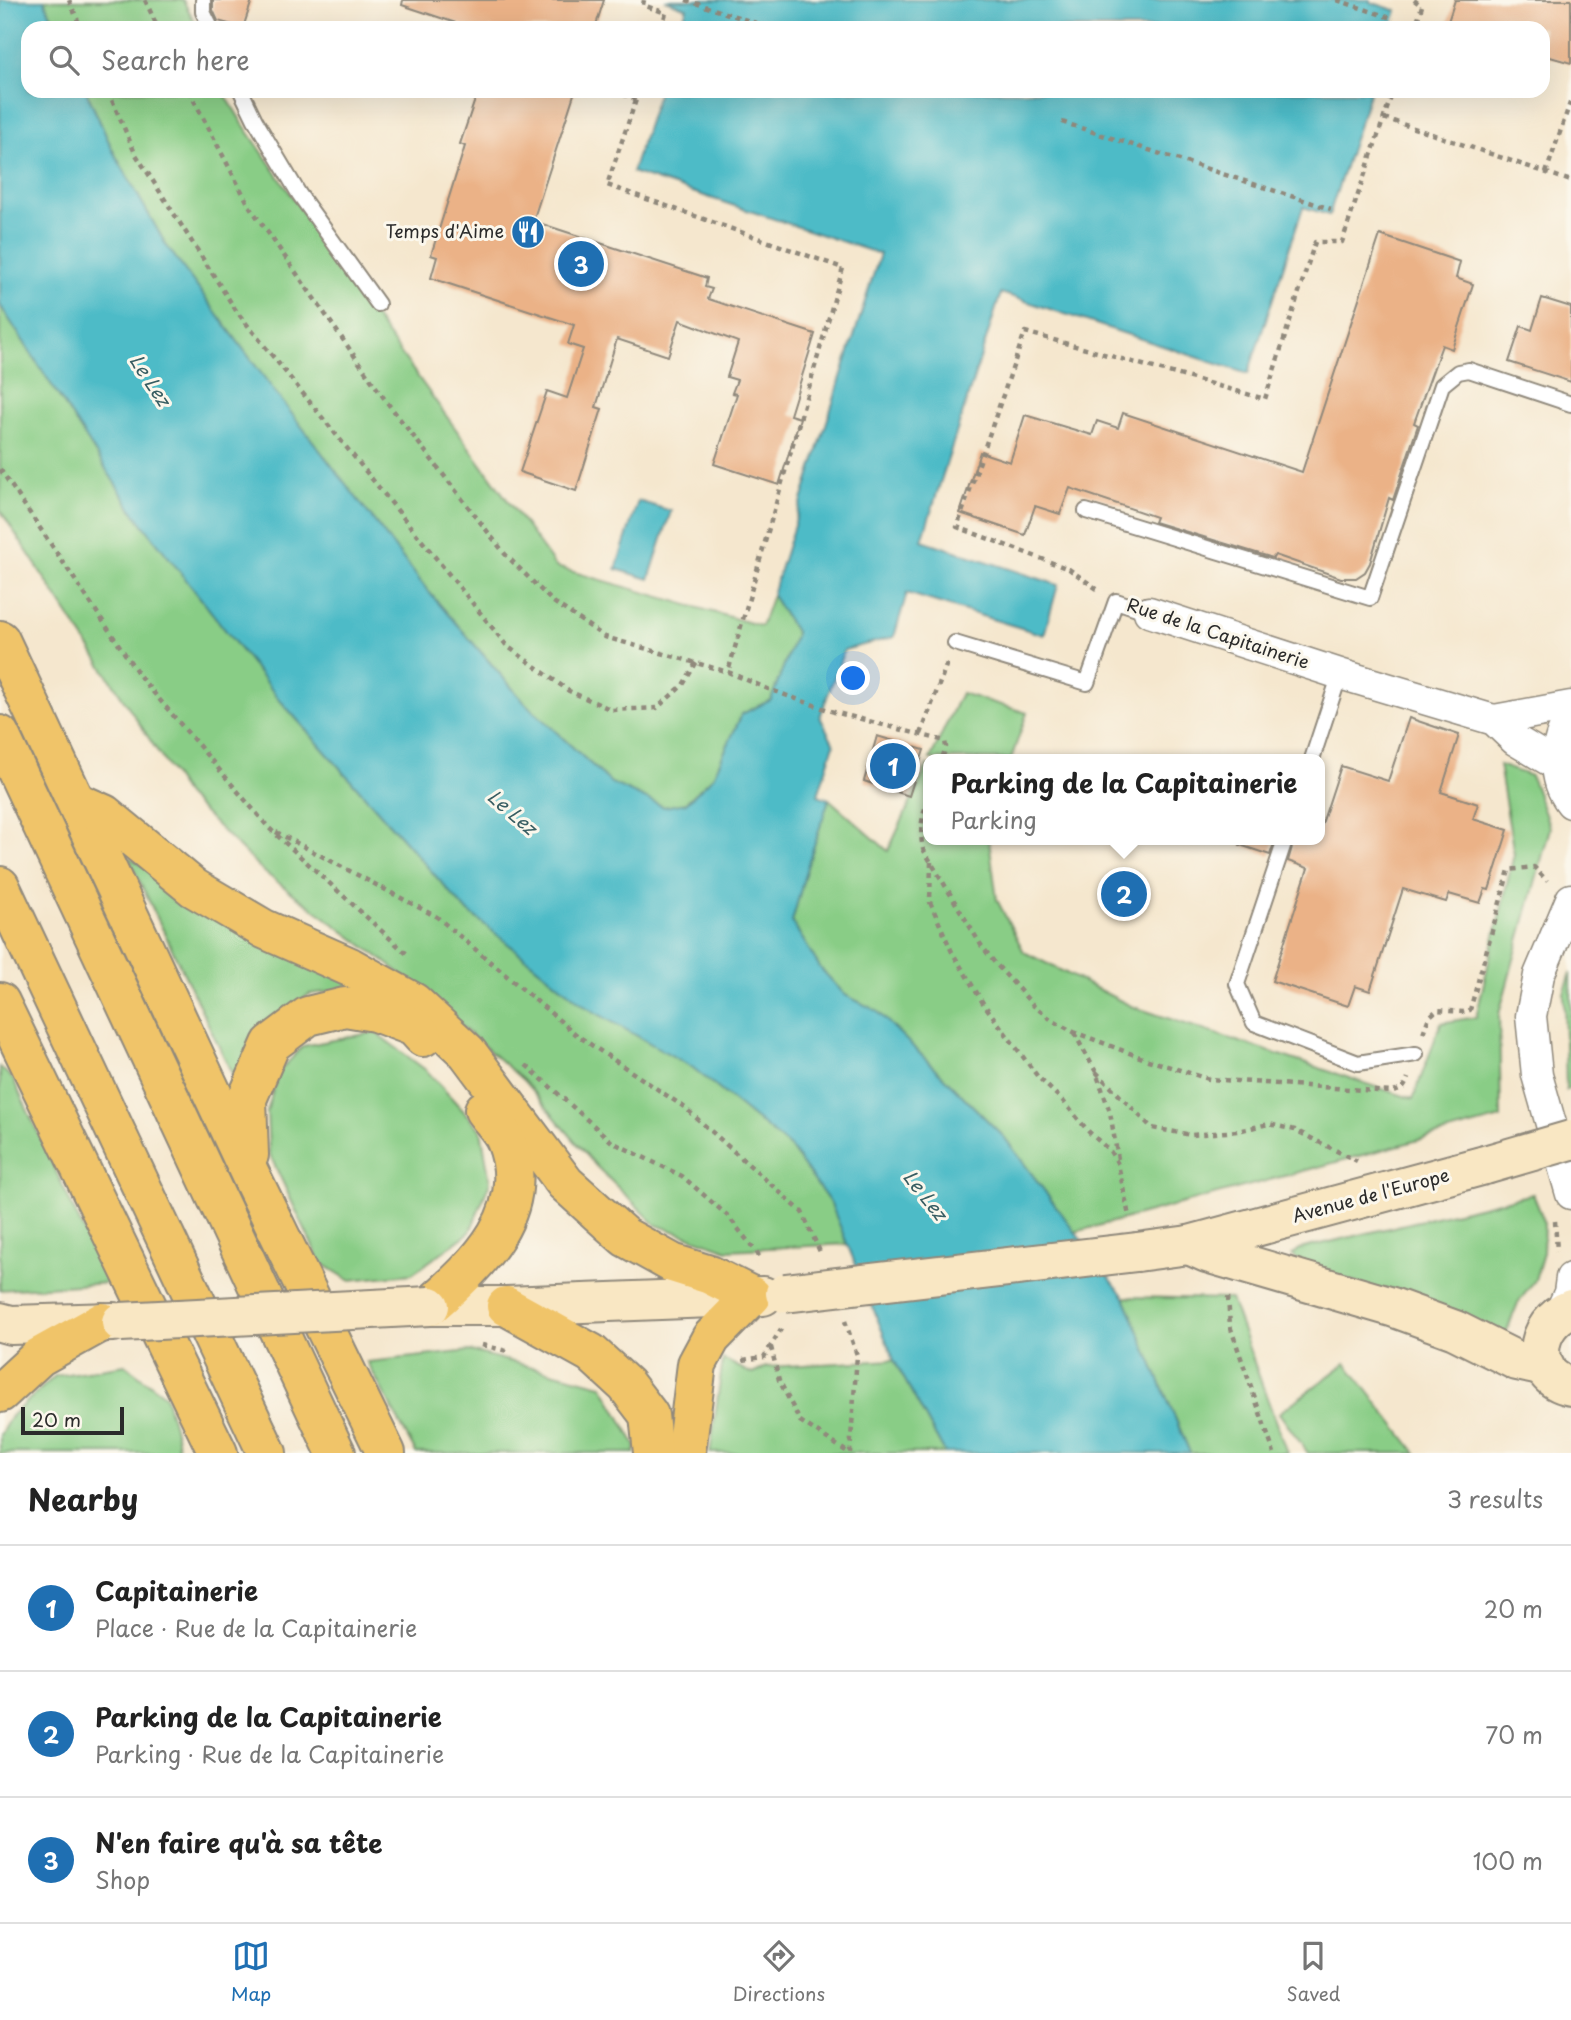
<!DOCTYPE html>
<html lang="en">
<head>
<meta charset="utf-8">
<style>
  :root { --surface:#fff; --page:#f6f6f6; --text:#222; --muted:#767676; --line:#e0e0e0; --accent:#1f6fb2 }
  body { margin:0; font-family:"Playpen Sans",sans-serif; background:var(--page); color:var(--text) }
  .scale { position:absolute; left:21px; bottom:18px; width:103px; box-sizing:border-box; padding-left:7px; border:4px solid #2b2b2b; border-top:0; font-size:19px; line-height:24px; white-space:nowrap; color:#2b2b2b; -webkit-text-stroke:5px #fbf7ec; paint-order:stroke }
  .you { position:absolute; left:854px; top:679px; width:24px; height:24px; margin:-18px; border:5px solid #fff; border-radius:50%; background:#1a73e8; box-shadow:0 0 0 10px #1a73e833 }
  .badge { display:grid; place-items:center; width:46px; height:46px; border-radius:50%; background:var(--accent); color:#fff; font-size:23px; font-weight:700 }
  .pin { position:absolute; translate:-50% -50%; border:4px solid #fff; box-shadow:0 2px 7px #0006 }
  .popup { position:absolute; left:923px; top:754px; width:402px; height:91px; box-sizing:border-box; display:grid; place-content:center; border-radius:14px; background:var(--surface); filter:drop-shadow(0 2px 5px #0005); font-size:23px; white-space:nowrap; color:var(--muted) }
  .popup b { font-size:26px; color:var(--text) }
  .popup::after { content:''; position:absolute; left:50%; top:100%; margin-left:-14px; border:14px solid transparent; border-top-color:var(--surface) }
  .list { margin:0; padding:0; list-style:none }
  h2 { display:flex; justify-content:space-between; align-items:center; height:91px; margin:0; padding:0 28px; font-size:30px }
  h2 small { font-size:23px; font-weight:400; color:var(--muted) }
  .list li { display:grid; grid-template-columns:46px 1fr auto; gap:21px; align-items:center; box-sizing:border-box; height:126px; padding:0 28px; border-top:2px solid var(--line) }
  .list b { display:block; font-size:26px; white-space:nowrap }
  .list p { margin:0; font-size:23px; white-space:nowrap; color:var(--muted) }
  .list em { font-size:23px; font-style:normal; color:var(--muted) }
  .icon { flex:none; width:38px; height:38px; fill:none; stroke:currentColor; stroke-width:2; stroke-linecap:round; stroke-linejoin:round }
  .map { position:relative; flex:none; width:1571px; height:1453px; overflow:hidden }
  .search { position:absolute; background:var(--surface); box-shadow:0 7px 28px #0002; left:21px; right:21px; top:21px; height:77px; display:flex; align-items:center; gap:18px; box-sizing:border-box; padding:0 24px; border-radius:21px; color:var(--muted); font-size:26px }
  .sheet { height:469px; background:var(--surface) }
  nav { display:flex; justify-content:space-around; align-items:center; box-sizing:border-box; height:98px; border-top:2px solid var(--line); background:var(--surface); font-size:19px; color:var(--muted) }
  nav a { display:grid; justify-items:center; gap:4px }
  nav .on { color:var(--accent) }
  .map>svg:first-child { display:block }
</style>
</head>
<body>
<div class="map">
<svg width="1571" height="1453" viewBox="0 0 1571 1453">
  <rect width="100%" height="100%" fill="#fbf7ec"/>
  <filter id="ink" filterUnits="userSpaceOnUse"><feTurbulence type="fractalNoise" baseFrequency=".0143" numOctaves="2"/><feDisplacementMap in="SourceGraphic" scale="14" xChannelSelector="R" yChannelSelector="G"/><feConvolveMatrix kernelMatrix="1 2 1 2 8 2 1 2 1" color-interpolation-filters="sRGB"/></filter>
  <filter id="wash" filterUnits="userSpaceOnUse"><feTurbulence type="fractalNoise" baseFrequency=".00686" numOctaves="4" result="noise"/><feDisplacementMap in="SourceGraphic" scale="28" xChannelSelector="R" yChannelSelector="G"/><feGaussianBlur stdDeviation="1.57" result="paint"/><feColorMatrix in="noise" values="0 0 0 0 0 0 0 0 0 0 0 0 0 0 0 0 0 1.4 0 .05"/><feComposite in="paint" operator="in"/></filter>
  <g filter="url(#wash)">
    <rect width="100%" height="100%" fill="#f5e7ce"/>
    <!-- green -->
    <g fill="#89cd86" stroke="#5a7c58" stroke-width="2">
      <polygon points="44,0 183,0 198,28 57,28"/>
      <polygon points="86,91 223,91 243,124 373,315 556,567 761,626 772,595 796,633 771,700 742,714 713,777 685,803 664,807 611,783 525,703 428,591 275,392 166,245 113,151"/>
      <polygon points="0,305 135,514 279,699 463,907 586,1007 692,1067 790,1147 831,1204 848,1244 728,1250 656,1225 596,1166 524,1081 400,973 264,872 186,795 0,510"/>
      <polygon points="961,693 1027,713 1011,759 930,759"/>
      <polygon points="928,764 928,840 989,840 997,900 1024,952 1131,1006 1413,1099 1441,1023 1476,1017 1514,854 1499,765 1531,776 1550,828 1499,1014 1501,1118 1075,1232 1004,1137 877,1011 845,995 821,969 792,922 806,870 829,799 888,851"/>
      <polygon points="128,857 366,987 310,994 279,1014 256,1033 234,1078"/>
      <polygon points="1571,973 1571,1088 1566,1090 1564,993"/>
      <polygon points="375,1032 427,1071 481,1130 490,1182 470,1232 412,1274 349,1280 320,1262 269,1153 267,1112 278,1073 303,1046"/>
      <polygon points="0,1067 13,1079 108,1283 0,1290"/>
      <polygon points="1533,1194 1544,1221 1543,1253 1535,1280 1518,1303 1504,1338 1300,1262 1292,1255 1300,1249"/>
      <polygon points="1124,1297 1231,1299 1287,1453 1190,1453"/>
      <polygon points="470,1351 602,1385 636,1446 635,1453 416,1453 367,1362"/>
      <polygon points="723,1359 752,1374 767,1367 894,1360 945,1453 710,1453"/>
      <polygon points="1346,1363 1416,1453 1308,1453 1279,1413"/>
      <polygon points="125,1365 165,1395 177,1438 178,1453 0,1453 0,1435 11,1416 55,1376"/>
    </g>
    <!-- water -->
    <g fill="#4dbbc7" stroke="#3c7379" stroke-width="2">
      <polygon points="0,0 44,0 57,28 28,28 28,91 86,91 113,151 166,245 275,392 428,591 525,703 611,783 664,807 686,803 713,777 742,714 771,700 796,633 772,595 880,254 632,172 659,91 1370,91 1329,215 1303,207 1248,374 1001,293 922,540 1058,585 1044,635 907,593 894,637 844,650 820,717 834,744 818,795 829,799 806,870 792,922 821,969 845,995 877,1011 1004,1137 1124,1297 1190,1453 945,1453 894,1360 831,1204 790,1147 692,1067 586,1007 463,907 279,699 135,514 0,305"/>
      <polygon points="665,0 1370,0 1370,2 1397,11 1391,28 680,28 687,8"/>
      <polygon points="638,501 671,511 649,579 616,569"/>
    </g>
    <g id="blocks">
      <!-- building -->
      <g fill="#ebb287">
        <polygon points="213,0 252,0 243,28 218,21 213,10"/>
        <polygon points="403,0 604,0 595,28 471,28 402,5"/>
        <polygon points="1455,0 1571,0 1571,63 1543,55 1543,28 1446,28"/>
        <polygon points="478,91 575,91 533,221 707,278 705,287 712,289 708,299 815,334 790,415 800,418 779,485 714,464 737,394 732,393 737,380 727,377 738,342 680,320 668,356 617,339 596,407 602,409 576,491 520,472 547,391 567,398 583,349 568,344 574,325 431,278 437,257 431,255 465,146 460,144"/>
        <polygon points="1380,235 1460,262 1456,278 1473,284 1452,349 1442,345 1414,423 1418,425 1393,500 1389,498 1370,563 1365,572 1356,578 1341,578 1275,555 1273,558 1154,522 1156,517 1070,488 1060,514 1035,506 1025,535 960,513 980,452 1010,462 1025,415 1092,435 1097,421 1118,428 1123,413 1302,472"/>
        <polygon points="1542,298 1571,307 1571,382 1509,362 1521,326 1532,330"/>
        <polygon points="1409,718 1459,735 1441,792 1478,804 1473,819 1508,830 1489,890 1485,889 1480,903 1449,894 1446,902 1403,889 1370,991 1355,986 1348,1006 1272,981 1308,868 1288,861 1294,840 1320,840 1320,830 1341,766 1388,781"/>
        <polygon points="877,736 924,750 909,796 864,781"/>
        <polygon points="1241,840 1275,840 1270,855 1240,845"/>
      </g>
    </g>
  </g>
  <g filter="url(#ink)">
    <use href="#blocks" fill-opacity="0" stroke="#90897c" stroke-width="2"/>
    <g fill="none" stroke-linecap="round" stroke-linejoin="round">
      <!-- lane casing -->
      <g stroke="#90897c" stroke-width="18">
        <g id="lane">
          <polyline points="203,0 203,12 211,28"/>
          <polyline points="241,91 255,120 299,194 378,304"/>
          <polyline points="1086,511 1370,598 1442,385 1458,372 1469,370 1571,404"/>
          <polyline points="955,643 1087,683 1116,601 1149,612"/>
          <polyline points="1312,759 1340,674"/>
          <polyline points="1285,840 1237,984 1254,1023 1358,1063 1416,1054"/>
        </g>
      </g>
      <!-- street casing -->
      <g stroke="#90897c" stroke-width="33">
        <g id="street">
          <polyline points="1149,612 1340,674 1494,720 1515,740 1557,765"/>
          <path d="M 1571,718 C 1553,742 1552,779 1571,803"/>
          <polyline points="1494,720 1571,706"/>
          <polyline points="1571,899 1539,975 1531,1016 1537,1075 1571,1194"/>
          <polyline points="1560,1313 1569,1293 1571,1278"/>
        </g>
      </g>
      <!-- secondary casing -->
      <g stroke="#90897c" stroke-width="42">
        <g id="secondary">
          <polyline points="1189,1245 1207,1253 1392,1307 1455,1330 1517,1361 1545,1367"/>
          <polyline points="1137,1252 1189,1245 1485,1165"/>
          <polyline points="430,1306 506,1306 763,1296"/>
          <path d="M 1571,1309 C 1533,1323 1527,1377 1571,1386"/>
          <polyline points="0,1322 11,1325 113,1322"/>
        </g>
      </g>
      <!-- primary casing -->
      <g stroke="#90897c" stroke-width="42">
        <g id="primary">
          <polyline points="0,640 250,1174 386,1453"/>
          <polyline points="0,735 336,1453"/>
          <polyline points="77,802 104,814 194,888 264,929 350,967 413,1002 467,1052 565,1183 625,1237 672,1263 710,1275 752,1296 711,1338 697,1364 686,1453"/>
          <polyline points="0,886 267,1453"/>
          <polyline points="0,1002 218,1453"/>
          <polyline points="249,1155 247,1099 271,1044 308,1016 345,1007 375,1012 414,1027 423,1037"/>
          <path d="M 430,1306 C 478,1265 534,1211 506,1141 C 502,1130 491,1120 484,1110"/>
          <polyline points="506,1306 591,1353 626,1385 649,1415 653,1453"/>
          <polyline points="0,1393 39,1357 102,1322"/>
        </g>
      </g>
      <!-- path -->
      <g stroke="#90897c" stroke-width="4.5" stroke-dasharray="5 5" stroke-linecap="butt">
        <polyline points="69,0 81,28"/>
        <polyline points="145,0 158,28"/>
        <polyline points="644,0 643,5 666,13 661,28"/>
        <polyline points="686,0 771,28"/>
        <polyline points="1337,0 1394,19"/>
        <polyline points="1414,0 1422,6 1415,28"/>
        <polyline points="108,91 135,153 237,312 507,646 569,691 612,710 657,708 683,685 696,663"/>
        <polyline points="189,91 250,207 386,401 505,554 552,601 605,637 728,672 768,689 834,712 945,741 946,747 942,759"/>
        <polyline points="613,91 636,99"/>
        <polyline points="639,91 607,185 843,268 728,672"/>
        <polyline points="1384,118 1571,181"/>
        <polyline points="1062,122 1331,209"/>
        <polyline points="1546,173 1571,100"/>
        <polyline points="0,469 142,679 269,828 407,954"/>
        <polyline points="1097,589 1069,569 957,527 1025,332 1265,399 1315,242 1342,242 1393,91"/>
        <polyline points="921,734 947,663"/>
        <path d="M 928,799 C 922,817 919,830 923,849 L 981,945 L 995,963 L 1034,1006 L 1053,1021 L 1074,1032 L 1148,1060 L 1209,1079 L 1391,1092 C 1401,1091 1405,1088 1408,1078"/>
        <polyline points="276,832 437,917 578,1036 684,1107 802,1212 821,1254"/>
        <polyline points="931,862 930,902 952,952 983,1003 1038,1077 1063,1101 1089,1132 1110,1151 1118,1164 1129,1216"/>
        <polyline points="1074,1033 1096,1072 1110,1112 1118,1159"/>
        <polyline points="1423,1033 1429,1017 1437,1010 1463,1012 1470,1010 1509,870 1534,867 1547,881"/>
        <polyline points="526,1065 612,1142 682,1176 728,1216 758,1254 760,1261"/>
        <polyline points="1096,1072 1152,1128 1192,1135 1237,1131 1269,1124 1295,1130 1357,1161"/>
        <polyline points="1555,1221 1557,1251"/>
        <polyline points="1228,1297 1230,1326 1274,1453"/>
        <polyline points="845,1321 857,1355 850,1453"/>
        <polyline points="482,1345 507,1351"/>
        <polyline points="771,1347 779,1380 800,1421 849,1453"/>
        <polyline points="743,1360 764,1357 781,1329"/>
      </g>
      <!-- lane -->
      <use href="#lane" stroke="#fff" stroke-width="14"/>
      <!-- street -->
      <use href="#street" stroke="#fff" stroke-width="30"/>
      <!-- secondary -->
      <use href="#secondary" stroke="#f9e7c3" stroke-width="38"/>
      <!-- primary -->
      <use href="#primary" stroke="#f0c469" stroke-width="38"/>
      <!-- secondary-bridge casing -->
      <g stroke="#90897c" stroke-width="42" stroke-linecap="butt">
        <g id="secondary-bridge">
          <polyline points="1485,1165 1571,1140"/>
          <polyline points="785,1293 1137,1252"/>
          <polyline points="121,1322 430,1306"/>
        </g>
      </g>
      <!-- secondary-bridge -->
      <use href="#secondary-bridge" stroke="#f9e7c3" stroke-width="38"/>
    </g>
  </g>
  <!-- icons -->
  <defs>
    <g id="restaurant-disc" transform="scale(1.75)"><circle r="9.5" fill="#1f6fb2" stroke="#fbf7ec"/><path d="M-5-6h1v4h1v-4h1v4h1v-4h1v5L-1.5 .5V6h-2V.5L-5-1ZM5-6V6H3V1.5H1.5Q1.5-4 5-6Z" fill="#fff"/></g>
  </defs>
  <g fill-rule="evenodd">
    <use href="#restaurant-disc" x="528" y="232"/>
  </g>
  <g text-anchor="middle" stroke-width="6" stroke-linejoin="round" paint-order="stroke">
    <!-- poi labels -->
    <g font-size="18" fill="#2b2b2b" stroke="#fbf7ec" text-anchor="end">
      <text x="504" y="238">Temps d'Aime</text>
    </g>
    <!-- street labels -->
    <g font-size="18" fill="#2b2b2b" stroke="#fbf7ec">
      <text transform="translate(1218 634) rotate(18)" y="6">Rue de la Capitainerie</text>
      <text transform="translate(1371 1196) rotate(-15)" y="6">Avenue de l'Europe</text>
    </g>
    <!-- water labels -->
    <g font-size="19" font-style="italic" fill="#375d62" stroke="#fbf7ec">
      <text transform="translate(150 380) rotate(57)" y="7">Le Lez</text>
      <text transform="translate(512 812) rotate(41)" y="7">Le Lez</text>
      <text transform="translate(925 1195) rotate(52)" y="7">Le Lez</text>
    </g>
  </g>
</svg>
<div class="scale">20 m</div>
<div class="you"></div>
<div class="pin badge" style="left:893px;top:766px">1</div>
<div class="pin badge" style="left:1124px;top:894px">2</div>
<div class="popup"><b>Parking de la Capitainerie</b>Parking</div>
<div class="pin badge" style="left:581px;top:264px">3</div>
<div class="search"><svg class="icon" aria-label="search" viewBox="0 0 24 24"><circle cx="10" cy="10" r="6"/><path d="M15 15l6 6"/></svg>Search here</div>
</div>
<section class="sheet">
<h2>Nearby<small>3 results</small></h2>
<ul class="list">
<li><span class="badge">1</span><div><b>Capitainerie</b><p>Place · Rue de la Capitainerie</p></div><em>20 m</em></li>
<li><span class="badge">2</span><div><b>Parking de la Capitainerie</b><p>Parking · Rue de la Capitainerie</p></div><em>70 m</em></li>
<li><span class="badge">3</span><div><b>N'en faire qu'à sa tête</b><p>Shop</p></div><em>100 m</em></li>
</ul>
</section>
<nav>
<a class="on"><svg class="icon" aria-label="map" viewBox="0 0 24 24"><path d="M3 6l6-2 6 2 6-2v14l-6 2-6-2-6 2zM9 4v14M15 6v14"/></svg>Map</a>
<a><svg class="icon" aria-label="directions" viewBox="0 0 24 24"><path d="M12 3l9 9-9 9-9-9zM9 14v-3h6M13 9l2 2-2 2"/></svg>Directions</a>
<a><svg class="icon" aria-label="saved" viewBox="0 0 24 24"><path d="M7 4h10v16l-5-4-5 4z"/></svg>Saved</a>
</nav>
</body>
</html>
